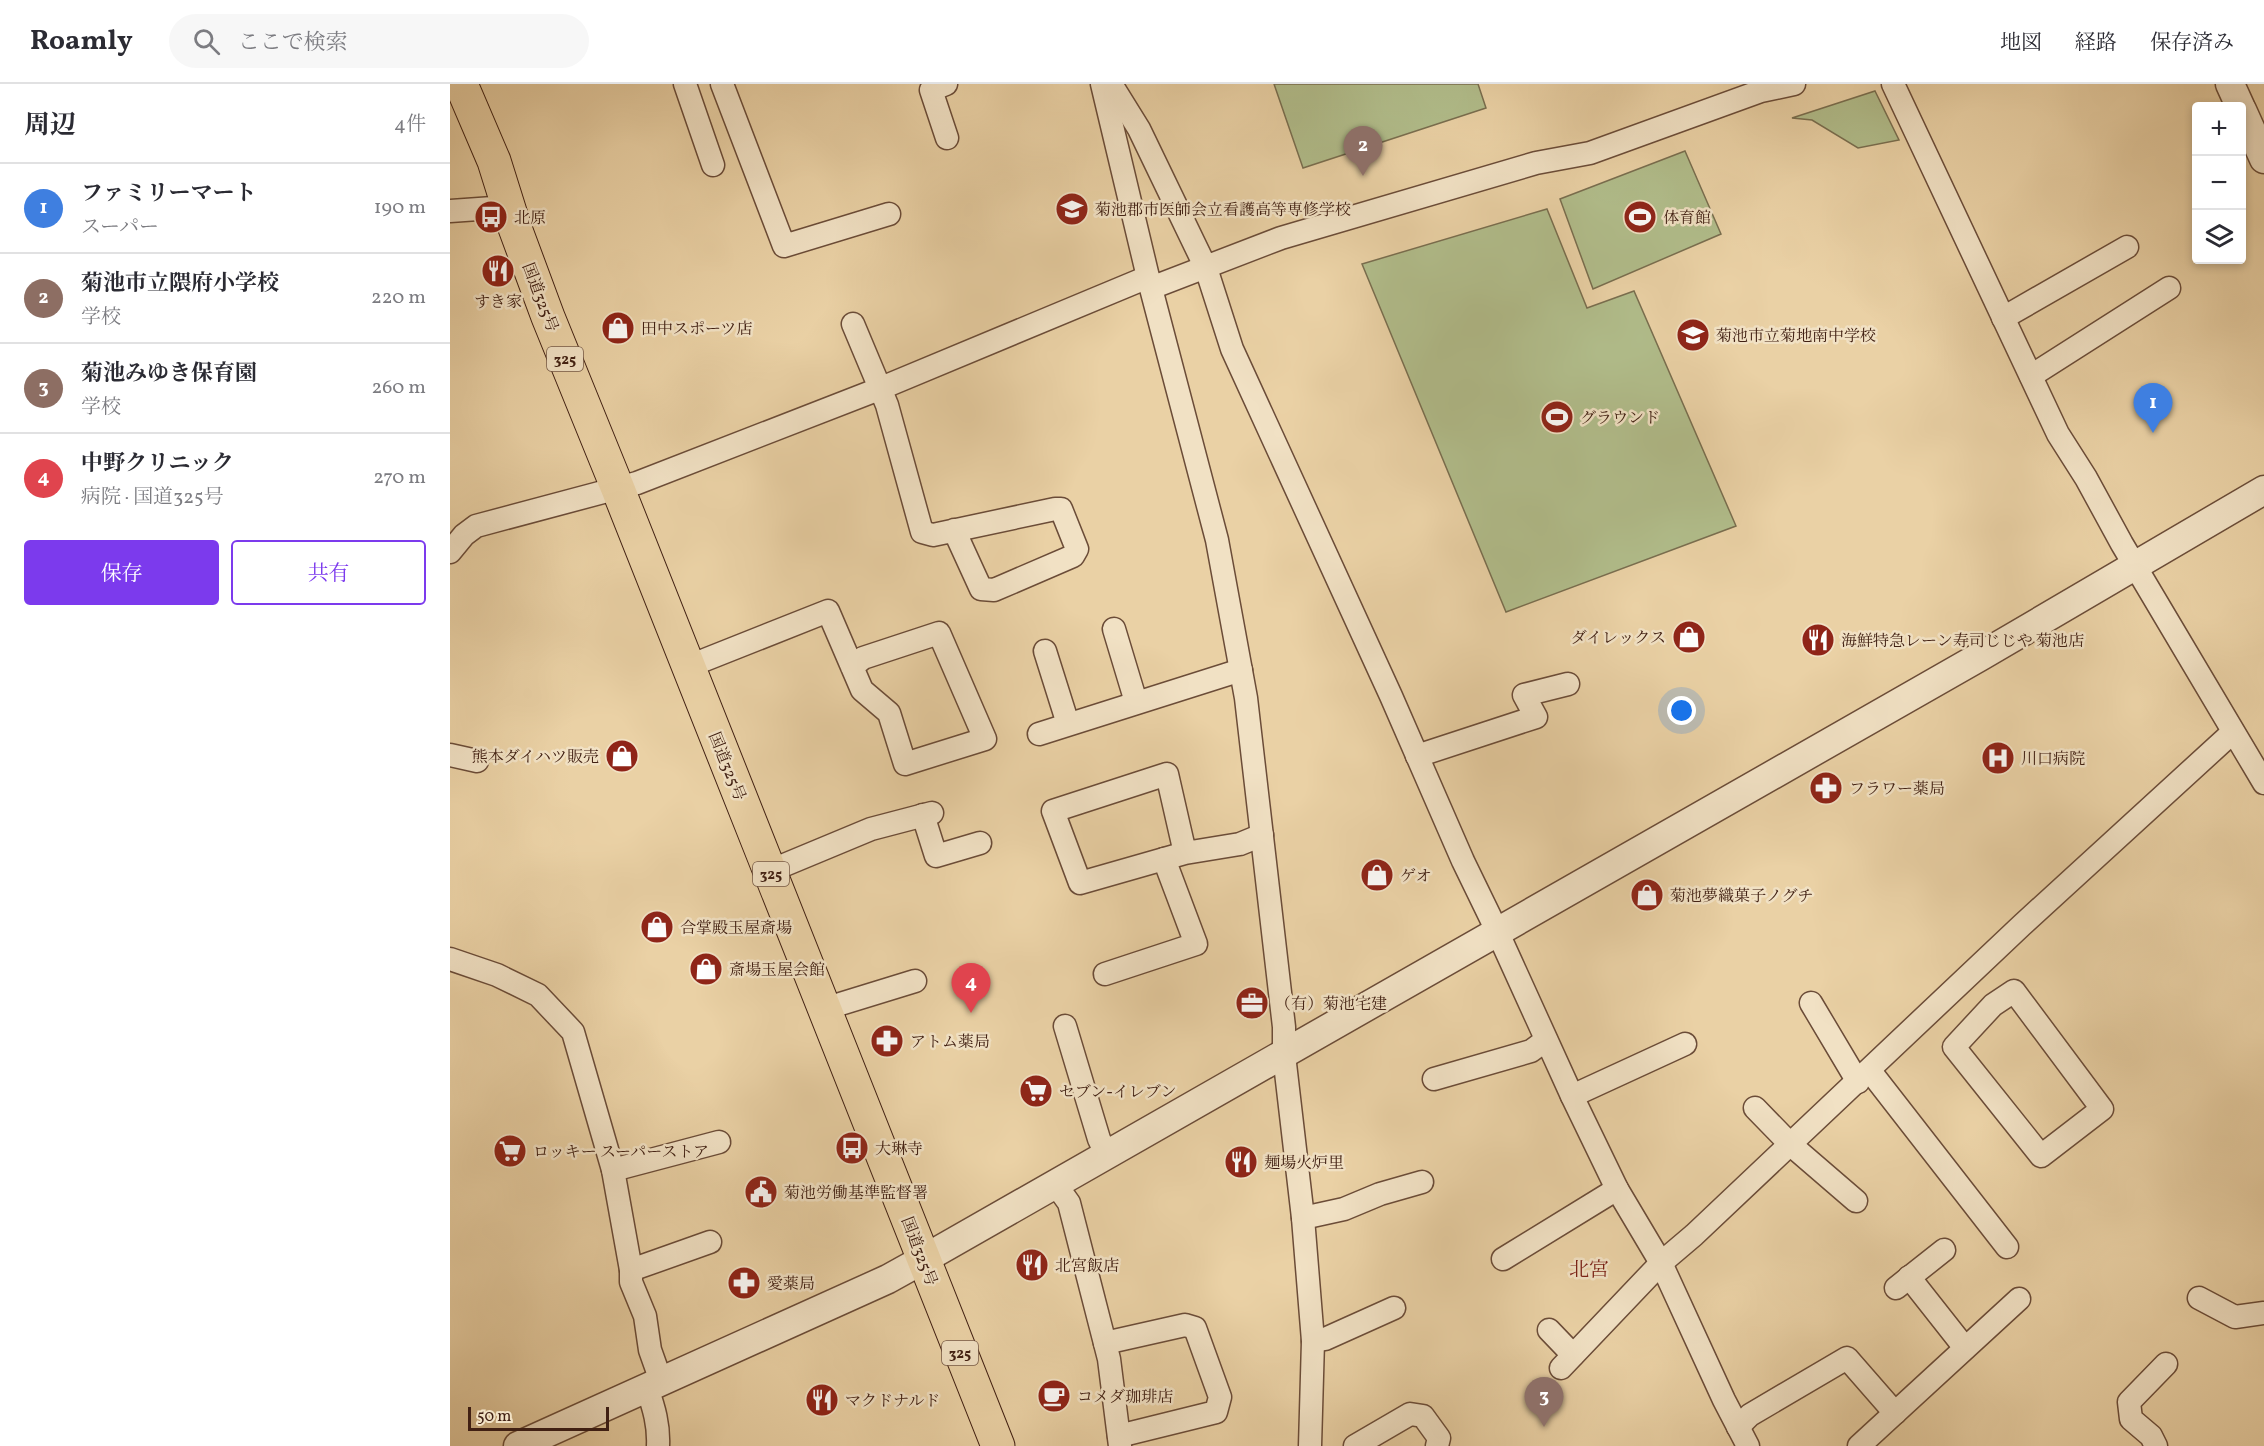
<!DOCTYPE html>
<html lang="ja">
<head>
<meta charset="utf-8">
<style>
  :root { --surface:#fff; --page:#f7f7f7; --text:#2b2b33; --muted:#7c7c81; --line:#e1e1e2; --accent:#7c3aed }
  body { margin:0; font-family:Vollkorn,"Noto Serif JP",serif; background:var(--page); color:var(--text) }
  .controls { position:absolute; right:18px; top:18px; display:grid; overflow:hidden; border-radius:6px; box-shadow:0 3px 9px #0003 }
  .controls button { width:54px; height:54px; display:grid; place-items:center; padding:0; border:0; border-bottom:2px solid var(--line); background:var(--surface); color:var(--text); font:30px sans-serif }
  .scale { position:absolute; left:18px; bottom:15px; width:141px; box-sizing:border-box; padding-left:6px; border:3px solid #412013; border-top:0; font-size:16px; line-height:21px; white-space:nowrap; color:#412013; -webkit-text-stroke:4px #f1e1c4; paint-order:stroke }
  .you { position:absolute; left:1232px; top:627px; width:21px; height:21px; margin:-15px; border:4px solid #fff; border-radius:50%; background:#1a73e8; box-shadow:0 0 0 9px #1a73e833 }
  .badge { display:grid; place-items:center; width:39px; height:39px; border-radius:50%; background:var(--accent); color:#fff; font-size:20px; font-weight:700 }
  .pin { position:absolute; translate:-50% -50px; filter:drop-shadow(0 2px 3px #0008) }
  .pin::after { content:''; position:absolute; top:32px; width:21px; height:18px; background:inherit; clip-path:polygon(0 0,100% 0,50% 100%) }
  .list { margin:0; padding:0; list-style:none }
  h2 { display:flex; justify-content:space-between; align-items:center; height:78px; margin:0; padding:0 24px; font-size:26px }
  h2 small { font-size:20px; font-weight:400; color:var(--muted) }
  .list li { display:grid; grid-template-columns:39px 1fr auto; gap:18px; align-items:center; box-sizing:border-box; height:90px; padding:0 24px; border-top:2px solid var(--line) }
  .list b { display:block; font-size:22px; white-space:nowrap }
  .list p { margin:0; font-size:20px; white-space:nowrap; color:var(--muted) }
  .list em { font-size:20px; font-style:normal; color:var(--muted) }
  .actions { display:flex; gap:12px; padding:18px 24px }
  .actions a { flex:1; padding:14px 0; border:2px solid var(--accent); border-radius:6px; text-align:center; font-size:21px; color:var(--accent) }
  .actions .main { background:var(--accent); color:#fff }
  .icon { flex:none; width:33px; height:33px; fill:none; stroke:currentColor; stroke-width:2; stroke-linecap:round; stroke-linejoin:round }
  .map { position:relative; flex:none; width:1814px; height:1362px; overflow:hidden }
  header { display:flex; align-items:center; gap:36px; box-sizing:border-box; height:84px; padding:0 30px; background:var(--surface); border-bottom:2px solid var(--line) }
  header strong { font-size:28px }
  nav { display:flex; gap:33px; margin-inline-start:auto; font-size:21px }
  .search { width:420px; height:54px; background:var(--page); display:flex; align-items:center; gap:15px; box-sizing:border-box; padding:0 21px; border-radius:33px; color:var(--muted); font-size:22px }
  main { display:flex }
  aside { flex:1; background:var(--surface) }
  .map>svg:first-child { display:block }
</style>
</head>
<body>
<header>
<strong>Roamly</strong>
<div class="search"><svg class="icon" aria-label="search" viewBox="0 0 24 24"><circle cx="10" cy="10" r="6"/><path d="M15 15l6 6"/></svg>ここで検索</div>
<nav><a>地図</a><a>経路</a><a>保存済み</a></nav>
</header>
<main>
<aside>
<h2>周辺<small>4件</small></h2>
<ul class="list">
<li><span class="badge" style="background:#3f7fe0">1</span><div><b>ファミリーマート</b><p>スーパー</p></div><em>190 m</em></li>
<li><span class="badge" style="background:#8d6e63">2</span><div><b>菊池市立隈府小学校</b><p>学校</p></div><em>220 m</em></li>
<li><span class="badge" style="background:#8d6e63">3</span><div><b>菊池みゆき保育園</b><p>学校</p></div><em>260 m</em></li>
<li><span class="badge" style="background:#e0444e">4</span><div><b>中野クリニック</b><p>病院 · 国道325号</p></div><em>270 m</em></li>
</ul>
<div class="actions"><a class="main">保存</a><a>共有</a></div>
</aside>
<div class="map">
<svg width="1814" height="1362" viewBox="0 0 1814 1362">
  <rect width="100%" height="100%" fill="#ead1a5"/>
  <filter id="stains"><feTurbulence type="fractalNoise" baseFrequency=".00333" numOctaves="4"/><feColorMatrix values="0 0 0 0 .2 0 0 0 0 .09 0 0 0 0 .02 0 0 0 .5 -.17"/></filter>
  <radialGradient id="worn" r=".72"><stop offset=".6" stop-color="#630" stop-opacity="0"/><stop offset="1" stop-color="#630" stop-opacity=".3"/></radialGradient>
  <!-- green -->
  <g fill="#b1bd8b" stroke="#796e4f" stroke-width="1.5">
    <polygon points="824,0 1028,0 1036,24 853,84"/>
    <polygon points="1425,7 1449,56 1408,64 1362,36 1342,34"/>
    <polygon points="1235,67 1271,150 1143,205 1110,115"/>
    <polygon points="1097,125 1137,224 1184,207 1286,442 1056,528 912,180"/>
  </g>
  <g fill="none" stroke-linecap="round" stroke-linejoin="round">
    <!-- minor casing -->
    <g stroke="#6b4c38" stroke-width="25">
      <g id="minor">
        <polyline points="235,0 263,81"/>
        <polyline points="272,0 334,162 439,130"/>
        <polyline points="496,0 481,6 497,54"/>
        <polyline points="652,0 698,193 767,456 796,614 834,943 834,971 853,1134 863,1257 860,1362"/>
        <polyline points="661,0 689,45 756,184 782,265 941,612 1013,777 1047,847 1122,1012 1167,1105 1211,1179 1274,1316 1298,1362"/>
        <polyline points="1443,0 1608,350 1636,394 1672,460 1814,699"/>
        <polyline points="0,127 57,123"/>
        <polyline points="701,204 831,154 1086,79 1140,69 1311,7 1344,0"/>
        <polyline points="1553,234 1677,163"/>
        <polyline points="403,240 437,321 472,448 483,451 605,425 611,425 627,465 623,472 544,506 531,505 504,446"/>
        <polyline points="1581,292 1719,204"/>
        <polyline points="0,468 14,451 26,442 187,399 429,305 698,193"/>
        <polyline points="664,545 686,618"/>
        <polyline points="595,567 618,640"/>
        <polyline points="237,581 252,577 378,527 412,606 439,629 455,680 535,655 489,549 413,574 402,583"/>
        <polyline points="589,650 791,586"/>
        <polyline points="0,671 27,677"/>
        <polyline points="967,672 1086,633 1074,611 1118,600"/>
        <polyline points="473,731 486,772 530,759"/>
        <polyline points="735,769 717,690 603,727 630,799 735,769 790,760 812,751"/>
        <polyline points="319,785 332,782 421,745 482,729"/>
        <polyline points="0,875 47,891 88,911 123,948 163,1086 181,1186 181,1198 195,1232 200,1266 211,1297"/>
        <polyline points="655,890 746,860 714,775"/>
        <polygon points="1564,907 1652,1025 1591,1072 1504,963 1543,921"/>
        <polyline points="1361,919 1408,998"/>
        <polyline points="374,925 465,897"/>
        <polyline points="615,942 649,1055 657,1072"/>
        <polyline points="1420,987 1557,1163"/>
        <polyline points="984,995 1081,967 1096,956"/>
        <polyline points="1122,1012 1235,960"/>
        <polyline points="1305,1024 1341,1061 1406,1117"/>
        <polyline points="163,1086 269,1058"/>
        <polyline points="606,1101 619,1119 659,1275 670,1362"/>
        <polyline points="853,1134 894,1125 930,1110 972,1098"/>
        <polyline points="1053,1175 1167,1105"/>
        <polyline points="181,1186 260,1158"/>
        <polyline points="1459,1193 1515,1264"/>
        <polyline points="1446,1204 1494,1166"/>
        <polyline points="1749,1214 1785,1233 1814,1229"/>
        <polyline points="1099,1246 1123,1271"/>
        <polyline points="863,1257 875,1255 944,1224"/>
        <polyline points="655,1259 735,1241 745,1244 770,1313 766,1328 669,1352"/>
        <polyline points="1111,1284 1211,1179 1244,1151 1572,841 1783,648"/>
        <path d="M 197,1304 C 204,1324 209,1341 208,1362"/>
        <polyline points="1288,1343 1300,1331 1397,1274 1445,1329"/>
        <polyline points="905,1362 960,1330 973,1332 989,1354 987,1362"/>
        <polyline points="1409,1362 1569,1215"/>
        <polyline points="1706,1362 1701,1352 1681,1335 1679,1318 1716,1280"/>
      </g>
    </g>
    <!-- tertiary casing -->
    <g stroke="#6b4c38" stroke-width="31">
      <g id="tertiary">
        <polyline points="1780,0 1790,22"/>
        <polyline points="1792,26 1814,75"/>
        <polyline points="68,1362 438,1195 474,1175 1531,572 1814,406"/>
      </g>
    </g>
    <!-- trunk casing -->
    <g stroke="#412013" stroke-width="35">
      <polyline id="trunk" points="11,0 44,77 65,144 98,233 168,405 548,1362"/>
    </g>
    <!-- minor -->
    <use href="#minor" stroke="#f1e1c4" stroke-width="22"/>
    <!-- tertiary -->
    <use href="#tertiary" stroke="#f1e1c4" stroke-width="28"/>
    <!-- trunk -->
    <use href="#trunk" stroke="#ead1a5" stroke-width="33"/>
  </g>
  <!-- icons -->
  <defs>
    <g id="university-disc" transform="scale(1.725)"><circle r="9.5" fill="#8f2418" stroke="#f1e1c4"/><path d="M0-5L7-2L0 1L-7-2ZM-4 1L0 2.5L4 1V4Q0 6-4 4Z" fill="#fff"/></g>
    <g id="bus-disc" transform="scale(1.725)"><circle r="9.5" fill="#8f2418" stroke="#f1e1c4"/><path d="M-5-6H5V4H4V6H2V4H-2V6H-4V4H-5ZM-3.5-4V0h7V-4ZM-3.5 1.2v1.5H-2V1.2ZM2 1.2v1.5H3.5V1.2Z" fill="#fff"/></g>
    <g id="stadium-disc" transform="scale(1.725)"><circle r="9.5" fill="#8f2418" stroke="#f1e1c4"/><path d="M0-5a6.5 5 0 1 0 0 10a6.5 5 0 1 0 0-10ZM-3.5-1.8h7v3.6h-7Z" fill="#fff"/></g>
    <g id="restaurant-disc" transform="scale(1.725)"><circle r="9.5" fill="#8f2418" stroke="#f1e1c4"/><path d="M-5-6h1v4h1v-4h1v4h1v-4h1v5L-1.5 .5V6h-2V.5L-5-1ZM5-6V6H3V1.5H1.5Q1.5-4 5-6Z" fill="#fff"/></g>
    <g id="shop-disc" transform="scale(1.725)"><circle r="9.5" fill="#8f2418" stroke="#f1e1c4"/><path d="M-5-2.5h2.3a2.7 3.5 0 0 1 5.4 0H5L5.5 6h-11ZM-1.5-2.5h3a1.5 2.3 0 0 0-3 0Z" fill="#fff"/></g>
    <g id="school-disc" transform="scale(1.725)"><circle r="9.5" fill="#8f2418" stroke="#f1e1c4"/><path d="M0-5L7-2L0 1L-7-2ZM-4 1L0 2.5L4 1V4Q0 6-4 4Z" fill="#fff"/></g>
    <g id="hospital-disc" transform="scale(1.725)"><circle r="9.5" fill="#8f2418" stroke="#f1e1c4"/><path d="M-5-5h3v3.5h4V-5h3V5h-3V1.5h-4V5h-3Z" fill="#fff"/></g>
    <g id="pharmacy-disc" transform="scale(1.725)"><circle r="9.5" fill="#8f2418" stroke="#f1e1c4"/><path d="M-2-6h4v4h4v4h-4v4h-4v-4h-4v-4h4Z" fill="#fff"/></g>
    <g id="office-disc" transform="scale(1.725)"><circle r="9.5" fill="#8f2418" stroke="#f1e1c4"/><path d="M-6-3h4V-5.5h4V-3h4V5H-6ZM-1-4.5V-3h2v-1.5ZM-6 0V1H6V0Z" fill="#fff"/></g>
    <g id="supermarket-disc" transform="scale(1.725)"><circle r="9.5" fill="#8f2418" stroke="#f1e1c4"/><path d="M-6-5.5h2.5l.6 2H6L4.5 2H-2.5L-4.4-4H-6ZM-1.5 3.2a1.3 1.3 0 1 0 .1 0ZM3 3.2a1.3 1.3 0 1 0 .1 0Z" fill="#fff"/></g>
    <g id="civic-disc" transform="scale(1.725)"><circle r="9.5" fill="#8f2418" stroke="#f1e1c4"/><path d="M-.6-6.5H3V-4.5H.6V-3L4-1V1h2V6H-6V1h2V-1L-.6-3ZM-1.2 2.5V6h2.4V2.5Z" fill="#fff"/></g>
    <g id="cafe-disc" transform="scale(1.725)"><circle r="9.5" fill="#8f2418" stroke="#f1e1c4"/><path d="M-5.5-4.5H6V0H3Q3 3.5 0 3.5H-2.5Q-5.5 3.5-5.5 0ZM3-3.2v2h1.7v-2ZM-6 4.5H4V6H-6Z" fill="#fff"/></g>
  </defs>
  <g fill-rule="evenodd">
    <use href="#university-disc" x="622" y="125"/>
    <use href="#bus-disc" x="41" y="133"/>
    <use href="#stadium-disc" x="1190" y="133"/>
    <use href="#restaurant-disc" x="48" y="187"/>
    <use href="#shop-disc" x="168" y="244"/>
    <use href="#school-disc" x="1243" y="251"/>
    <use href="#stadium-disc" x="1107" y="333"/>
    <use href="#shop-disc" x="1239" y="553"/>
    <use href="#restaurant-disc" x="1368" y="556"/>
    <use href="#shop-disc" x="172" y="672"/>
    <use href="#hospital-disc" x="1548" y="674"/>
    <use href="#pharmacy-disc" x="1376" y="704"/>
    <use href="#shop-disc" x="927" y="791"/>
    <use href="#shop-disc" x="1197" y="811"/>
    <use href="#shop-disc" x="207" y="843"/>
    <use href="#shop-disc" x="256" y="885"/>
    <use href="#office-disc" x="802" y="919"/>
    <use href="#pharmacy-disc" x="437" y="957"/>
    <use href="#supermarket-disc" x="586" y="1007"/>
    <use href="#bus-disc" x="402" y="1064"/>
    <use href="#supermarket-disc" x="60" y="1067"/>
    <use href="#restaurant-disc" x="791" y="1078"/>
    <use href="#civic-disc" x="311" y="1108"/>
    <use href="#restaurant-disc" x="582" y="1181"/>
    <use href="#pharmacy-disc" x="294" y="1199"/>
    <use href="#cafe-disc" x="604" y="1312"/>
    <use href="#restaurant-disc" x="372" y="1316"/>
  </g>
  <g text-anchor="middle" stroke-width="5" stroke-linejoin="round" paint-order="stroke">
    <!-- shield labels -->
    <g fill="#f1e1c4" stroke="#765a48" stroke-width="1.5">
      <rect x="97" y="263" width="36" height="24" rx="4.5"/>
      <rect x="303" y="778" width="36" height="24" rx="4.5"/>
      <rect x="492" y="1257" width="36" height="24" rx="4.5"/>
    </g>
    <g font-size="15" font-weight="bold" fill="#412013">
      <text x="115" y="280">325</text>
      <text x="321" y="795">325</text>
      <text x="510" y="1274">325</text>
    </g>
    <!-- poi labels -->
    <g font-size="16" fill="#412013" stroke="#f1e1c4" text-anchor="start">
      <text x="645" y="131">菊池郡市医師会立看護高等専修学校</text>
      <text x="64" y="139">北原</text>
      <text x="1213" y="139">体育館</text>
      <text x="48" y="223" text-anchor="middle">すき家</text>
      <text x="191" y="250">田中スポーツ店</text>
      <text x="1266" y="257">菊池市立菊地南中学校</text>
      <text x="1130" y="339">グラウンド</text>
      <text x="1216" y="559" text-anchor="end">ダイレックス</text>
      <text x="1391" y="562">海鮮特急レーン寿司じじや 菊池店</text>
      <text x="149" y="678" text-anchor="end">熊本ダイハツ販売</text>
      <text x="1571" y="680">川口病院</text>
      <text x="1399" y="710">フラワー薬局</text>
      <text x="950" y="797">ゲオ</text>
      <text x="1220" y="817">菊池夢織菓子ノグチ</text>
      <text x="230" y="849">合掌殿玉屋斎場</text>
      <text x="279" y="891">斎場玉屋会館</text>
      <text x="825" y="925">（有）菊池宅建</text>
      <text x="460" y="963">アトム薬局</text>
      <text x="609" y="1013">セブン-イレブン</text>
      <text x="425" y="1070">大琳寺</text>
      <text x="83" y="1073">ロッキー スーパーストア</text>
      <text x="814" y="1084">麺場火炉里</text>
      <text x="334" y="1114">菊池労働基準監督署</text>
      <text x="605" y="1187">北宮飯店</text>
      <text x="317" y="1205">愛薬局</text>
      <text x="627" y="1318">コメダ珈琲店</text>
      <text x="395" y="1322">マクドナルド</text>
    </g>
    <!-- street labels -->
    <g font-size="16" fill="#412013" stroke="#f1e1c4">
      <text transform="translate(91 213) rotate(69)" y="6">国道325号</text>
      <text transform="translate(278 682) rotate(68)" y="6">国道325号</text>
      <text transform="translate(470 1167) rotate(69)" y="6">国道325号</text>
    </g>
    <!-- quarter labels -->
    <g font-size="20" fill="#7a1f14" stroke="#f1e1c4">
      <text x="1139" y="1192">北宮</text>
    </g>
  </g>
  <rect width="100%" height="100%" filter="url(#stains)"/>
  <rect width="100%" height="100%" fill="url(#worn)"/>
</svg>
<div class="controls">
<button>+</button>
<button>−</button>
<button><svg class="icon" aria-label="layers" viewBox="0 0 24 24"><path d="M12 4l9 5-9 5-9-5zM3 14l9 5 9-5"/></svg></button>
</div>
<div class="scale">50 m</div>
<div class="you"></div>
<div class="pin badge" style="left:1703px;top:349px;background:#3f7fe0">1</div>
<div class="pin badge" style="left:913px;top:92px;background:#8d6e63">2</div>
<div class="pin badge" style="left:1094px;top:1343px;background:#8d6e63">3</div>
<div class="pin badge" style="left:521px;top:929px;background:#e0444e">4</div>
</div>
</main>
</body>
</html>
